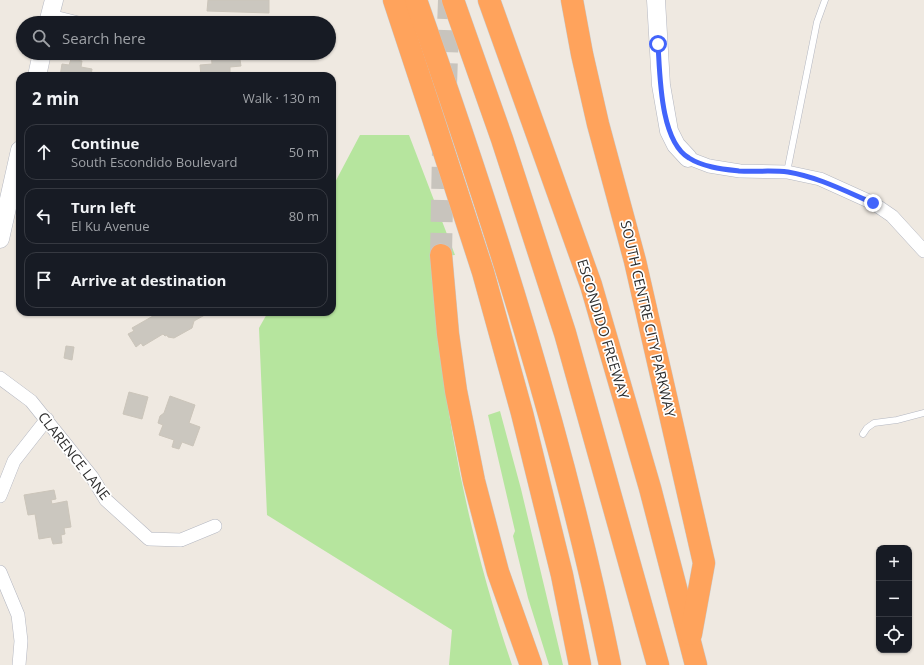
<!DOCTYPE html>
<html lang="en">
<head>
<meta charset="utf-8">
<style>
  :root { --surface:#171b24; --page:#20242c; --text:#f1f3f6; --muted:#9ea1a6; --line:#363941 }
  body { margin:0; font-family:"Open Sans",sans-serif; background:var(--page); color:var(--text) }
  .controls { position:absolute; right:12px; bottom:12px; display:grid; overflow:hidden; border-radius:8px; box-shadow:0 1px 3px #0004 }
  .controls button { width:36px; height:36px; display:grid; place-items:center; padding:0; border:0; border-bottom:1px solid var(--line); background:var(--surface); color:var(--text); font:20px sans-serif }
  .stop { position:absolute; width:12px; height:12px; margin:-9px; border:3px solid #4264fb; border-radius:50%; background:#fff }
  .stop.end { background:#4264fb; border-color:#fff; box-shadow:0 1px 4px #0008 }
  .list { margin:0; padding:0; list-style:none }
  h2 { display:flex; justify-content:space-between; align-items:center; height:52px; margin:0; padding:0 16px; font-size:17px }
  h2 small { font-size:13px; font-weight:400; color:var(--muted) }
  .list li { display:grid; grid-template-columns:26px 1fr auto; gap:12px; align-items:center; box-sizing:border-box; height:56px; margin:0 8px 8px; padding:0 8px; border:1px solid var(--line); border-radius:12px }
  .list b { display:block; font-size:15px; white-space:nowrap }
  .list p { margin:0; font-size:13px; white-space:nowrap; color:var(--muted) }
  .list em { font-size:13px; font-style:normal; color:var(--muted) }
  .icon { flex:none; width:22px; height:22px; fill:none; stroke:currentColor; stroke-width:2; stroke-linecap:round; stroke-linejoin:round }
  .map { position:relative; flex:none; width:924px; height:665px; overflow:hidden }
  .search { position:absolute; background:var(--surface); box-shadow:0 1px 3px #0004; left:16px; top:16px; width:320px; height:44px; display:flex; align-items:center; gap:10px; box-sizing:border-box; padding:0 14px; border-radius:22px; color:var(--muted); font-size:15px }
  .panel { position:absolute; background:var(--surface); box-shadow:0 1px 3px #0004; left:16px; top:72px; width:320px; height:244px; border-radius:12px }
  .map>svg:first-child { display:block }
</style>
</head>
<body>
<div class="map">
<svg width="924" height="665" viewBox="0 0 924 665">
  <rect width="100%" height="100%" fill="#efe9e1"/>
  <!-- green -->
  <g fill="#b6e59e">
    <path d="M 360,135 L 409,135 L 455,255 L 432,257 C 435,293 437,329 442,365 C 455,467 479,568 512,665 L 449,665 L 452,630 L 267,515 L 259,328 L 268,312 L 332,312 L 332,188 Z"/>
    <polygon points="500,411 521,489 563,665 549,665 528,598 513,536 515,531 488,415"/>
  </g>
  <!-- building -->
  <g fill="#cbc7bf" stroke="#cbc5ba">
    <polygon points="208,0 269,0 269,13 207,11"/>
    <polygon points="211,53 239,53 241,66 230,67 230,76 201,76 200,65 212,64"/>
    <polygon points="71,59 82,61 81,67 92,69 91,76 60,76 62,64 69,65"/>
    <polygon points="156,312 210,312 194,321 192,328 174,338 168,337 167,335 165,336 163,334 143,346 141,343 136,347 128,334 134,331 132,328 153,316 152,314"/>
    <polygon points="66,346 74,347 72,360 64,358"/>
    <polygon points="129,392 148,397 142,419 123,414"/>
    <polygon points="170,396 195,405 189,423 200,427 193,446 182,442 179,449 172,447 174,440 159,435 163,425 158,423 160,416 164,413"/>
    <polygon points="54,490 56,499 51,500 52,504 67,501 71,527 64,528 65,534 61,535 62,543 53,544 51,537 39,539 35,514 28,515 24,495"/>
  </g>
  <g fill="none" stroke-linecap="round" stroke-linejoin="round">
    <!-- highway-tunnel -->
    <g stroke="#c8c4bd" stroke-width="22" stroke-dasharray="22 11" stroke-linecap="butt">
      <polyline points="446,85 449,0"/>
      <polyline points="441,255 443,151"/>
    </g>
    <!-- lane casing -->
    <g stroke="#b4b7c1" stroke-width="7">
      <g id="lane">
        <polyline points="52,13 92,23"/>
        <polyline points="787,172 817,22 825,0"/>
        <polyline points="863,434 867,428 874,423 897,420 924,413"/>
      </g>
    </g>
    <!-- street casing -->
    <g stroke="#b4b7c1" stroke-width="14">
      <g id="street">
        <polyline points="688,158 709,166 740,171 787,172 820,179 873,203 892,216 924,251"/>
        <polyline points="0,378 31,401 92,477 106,500 149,539 181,540 215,526"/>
        <polyline points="0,496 14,461 47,419"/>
        <polyline points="0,572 18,615 21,641 19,665"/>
      </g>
    </g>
    <!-- secondary casing -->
    <g stroke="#b4b7c1" stroke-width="19">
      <g id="secondary">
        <polyline points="656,0 661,85 669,131 676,145 688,158"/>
        <polyline points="48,23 54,0"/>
        <polyline points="37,76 42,53"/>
        <polyline points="0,239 20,150"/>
      </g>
    </g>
    <!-- highway casing -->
    <g stroke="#c9c9c9" stroke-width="23">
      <g id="highway">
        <polyline points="394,0 432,115 483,272 522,413 562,575 580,665"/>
        <path d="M 416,0 C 493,218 564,439 610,665"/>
        <polyline points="453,0 502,139 565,333 658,665"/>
        <polyline points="489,0 591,285 650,488 696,665"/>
        <polyline points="572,0 582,54 598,124 635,261 704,563 691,634"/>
        <polyline points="441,255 448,334 456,391 474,481 498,572 531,665"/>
      </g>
    </g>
    <!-- lane -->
    <use href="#lane" stroke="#fff" stroke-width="6"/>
    <!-- street -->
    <use href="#street" stroke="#fff" stroke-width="13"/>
    <!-- secondary -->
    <use href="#secondary" stroke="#fff" stroke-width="18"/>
    <!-- highway -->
    <use href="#highway" stroke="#ffa35c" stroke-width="22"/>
  </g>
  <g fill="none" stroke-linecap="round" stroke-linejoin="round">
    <!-- route -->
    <path stroke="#4264fb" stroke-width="5" d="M 658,44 C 660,75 660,141 689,158 C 703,167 722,169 739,171 C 755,172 772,170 788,172 C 818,177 845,191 873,203"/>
  </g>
  <g text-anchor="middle" stroke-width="3.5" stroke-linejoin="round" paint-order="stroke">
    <!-- street labels -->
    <g font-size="14" fill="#2e2e2e" stroke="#fff">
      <text transform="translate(648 319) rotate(77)" y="5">SOUTH CENTRE CITY PARKWAY</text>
      <text transform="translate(603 329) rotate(73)" y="5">ESCONDIDO FREEWAY</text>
      <text transform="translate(74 456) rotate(52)" y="5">CLARENCE LANE</text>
    </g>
  </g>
</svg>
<div class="controls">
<button>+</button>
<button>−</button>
<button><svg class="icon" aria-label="locate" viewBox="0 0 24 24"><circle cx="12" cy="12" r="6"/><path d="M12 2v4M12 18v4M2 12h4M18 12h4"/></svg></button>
</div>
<div class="stop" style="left:658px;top:44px"></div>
<div class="stop end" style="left:873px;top:203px"></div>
<div class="search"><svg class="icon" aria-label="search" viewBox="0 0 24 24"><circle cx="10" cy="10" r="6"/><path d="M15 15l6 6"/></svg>Search here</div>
<section class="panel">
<h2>2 min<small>Walk · 130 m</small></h2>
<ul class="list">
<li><svg class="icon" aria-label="ahead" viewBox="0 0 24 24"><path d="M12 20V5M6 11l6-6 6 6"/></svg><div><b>Continue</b><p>South Escondido Boulevard</p></div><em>50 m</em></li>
<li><svg class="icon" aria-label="left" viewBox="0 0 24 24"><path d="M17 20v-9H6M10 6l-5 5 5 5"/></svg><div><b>Turn left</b><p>El Ku Avenue</p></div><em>80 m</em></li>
<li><svg class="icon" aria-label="arrive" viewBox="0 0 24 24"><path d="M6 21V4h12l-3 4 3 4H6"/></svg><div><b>Arrive at destination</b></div></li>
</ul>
</section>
</div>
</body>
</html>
